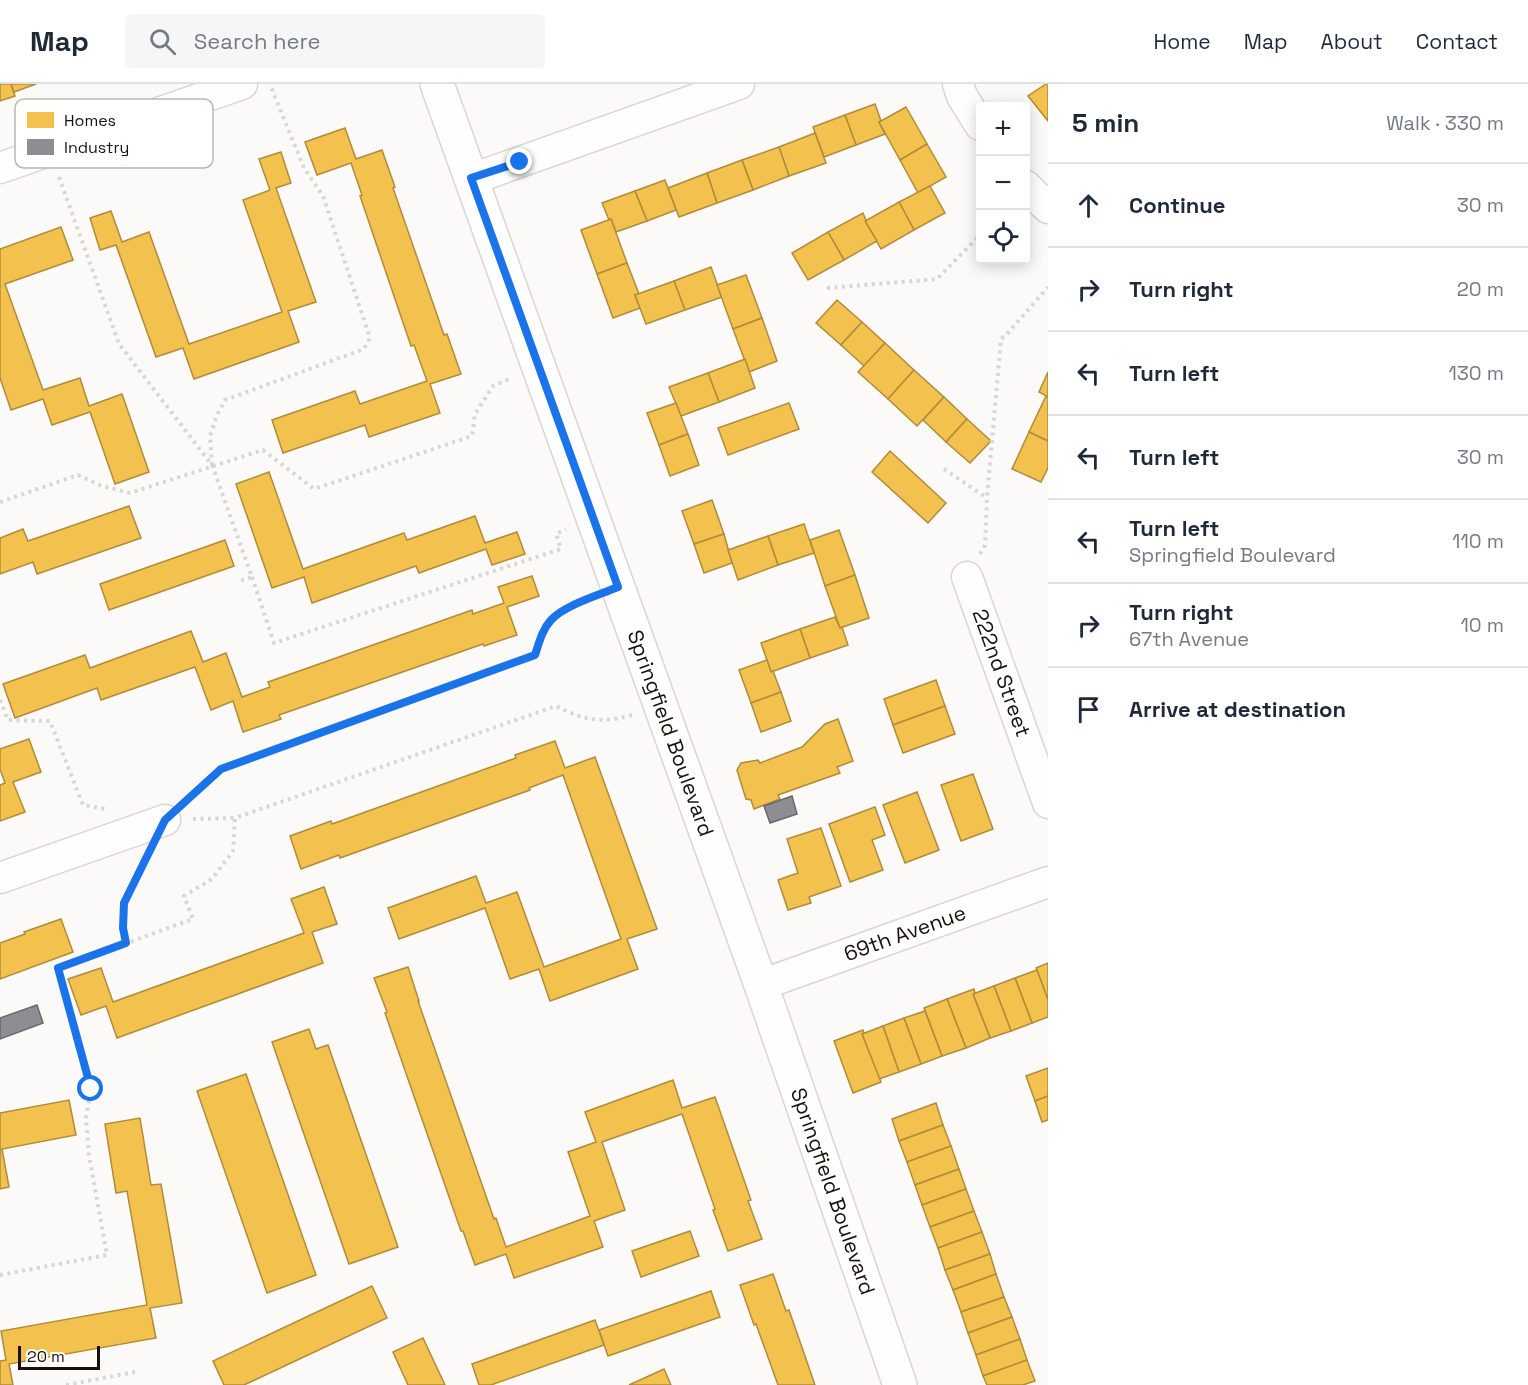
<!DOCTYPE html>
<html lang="en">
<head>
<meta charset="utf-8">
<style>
  :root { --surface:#fff; --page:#f6f6f7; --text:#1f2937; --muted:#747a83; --line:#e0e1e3 }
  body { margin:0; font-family:"Space Grotesk",sans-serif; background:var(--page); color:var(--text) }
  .controls { position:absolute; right:18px; top:18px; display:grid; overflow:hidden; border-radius:6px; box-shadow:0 3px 15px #0003 }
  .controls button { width:54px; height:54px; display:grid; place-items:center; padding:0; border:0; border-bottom:2px solid var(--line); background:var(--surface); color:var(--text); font:30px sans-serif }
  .scale { position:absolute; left:18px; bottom:15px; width:82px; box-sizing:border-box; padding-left:6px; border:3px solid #17100b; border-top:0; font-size:16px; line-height:21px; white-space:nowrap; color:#17100b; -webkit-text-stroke:4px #fff; paint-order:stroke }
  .stop { position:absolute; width:18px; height:18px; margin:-14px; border:4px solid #1a73e8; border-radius:50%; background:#fff }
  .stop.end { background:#1a73e8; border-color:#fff; box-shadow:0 2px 6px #0008 }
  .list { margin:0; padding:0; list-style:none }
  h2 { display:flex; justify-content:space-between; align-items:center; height:78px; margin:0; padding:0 24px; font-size:26px }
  h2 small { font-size:20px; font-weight:400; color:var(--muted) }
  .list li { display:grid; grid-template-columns:39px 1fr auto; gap:18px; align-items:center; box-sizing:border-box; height:84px; padding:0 24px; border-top:2px solid var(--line) }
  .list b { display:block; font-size:22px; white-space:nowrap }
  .list p { margin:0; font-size:20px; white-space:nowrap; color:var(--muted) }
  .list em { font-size:20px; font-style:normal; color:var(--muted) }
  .icon { flex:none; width:33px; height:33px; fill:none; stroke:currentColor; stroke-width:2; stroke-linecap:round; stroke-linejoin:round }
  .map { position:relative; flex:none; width:1048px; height:1301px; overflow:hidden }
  header { display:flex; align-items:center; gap:36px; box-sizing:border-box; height:84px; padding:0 30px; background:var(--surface); border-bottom:2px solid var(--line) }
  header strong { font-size:28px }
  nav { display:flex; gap:33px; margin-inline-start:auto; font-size:21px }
  .search { width:420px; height:54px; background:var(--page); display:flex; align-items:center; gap:15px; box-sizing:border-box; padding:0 21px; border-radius:6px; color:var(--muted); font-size:22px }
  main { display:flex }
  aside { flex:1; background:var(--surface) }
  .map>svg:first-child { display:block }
</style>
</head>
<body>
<header>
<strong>Map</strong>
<div class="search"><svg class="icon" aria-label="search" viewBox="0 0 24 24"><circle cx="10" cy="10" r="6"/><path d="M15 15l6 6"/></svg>Search here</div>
<nav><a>Home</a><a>Map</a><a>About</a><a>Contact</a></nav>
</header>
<main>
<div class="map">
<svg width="1048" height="1301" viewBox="0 0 1048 1301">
  <rect width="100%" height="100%" fill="#fcfaf8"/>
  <!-- homes -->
  <g fill="#f2c14e" stroke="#b08c3a" stroke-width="1.5">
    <polygon points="0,0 11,0 15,12 0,17"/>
    <polygon points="11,0 36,0 14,8"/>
    <polygon points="1046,0 1048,0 1048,37 1028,12"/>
    <polygon points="875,20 881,37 879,38 885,50 856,61 845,31"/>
    <polygon points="906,23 927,60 900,76 879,38"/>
    <polygon points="845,31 856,61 824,73 813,43"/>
    <polygon points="345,44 356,75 382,66 395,103 393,104 444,251 447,250 461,290 430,300 440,329 369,353 365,341 283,369 272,336 355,307 360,320 427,297 414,261 411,262 360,112 362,111 351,79 317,91 305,58"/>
    <polygon points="815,49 826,79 789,92 779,63"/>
    <polygon points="927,60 946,93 918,109 900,76"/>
    <polygon points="779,63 789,92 753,106 742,76"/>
    <polygon points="281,68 291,99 276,104 316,218 288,227 299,258 194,295 183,264 156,273 116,161 100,166 90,134 111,127 122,158 149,148 189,260 282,228 243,116 270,106 259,75"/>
    <polygon points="742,76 753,106 717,119 707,89"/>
    <polygon points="707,89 717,119 679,133 668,104"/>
    <polygon points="665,96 676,126 647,137 635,107"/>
    <polygon points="930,102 945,129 914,146 899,118"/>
    <polygon points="635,107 647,137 616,148 611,135 609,136 602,119"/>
    <polygon points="899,118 914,146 881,165 865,137"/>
    <polygon points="863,129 866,136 865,137 877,157 844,176 828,148"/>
    <polygon points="611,135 627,179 597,190 581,146"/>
    <polygon points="61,143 73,176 5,200 43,306 80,294 89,322 122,310 149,388 115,400 90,328 52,341 43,315 11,326 0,294 0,165"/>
    <polygon points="828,148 844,176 808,196 792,169"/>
    <polygon points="627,179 639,210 635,211 640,224 613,234 597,190"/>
    <polygon points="711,183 722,213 685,226 674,197"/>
    <polygon points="746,191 762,234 733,245 717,201"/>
    <polygon points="674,197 685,226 646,240 635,211"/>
    <polygon points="837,216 862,238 841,261 816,239"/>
    <polygon points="762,234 777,277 749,288 733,245"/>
    <polygon points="862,238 885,259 864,282 841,261"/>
    <polygon points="885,259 914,286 888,315 858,288"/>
    <polygon points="745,275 755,304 719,318 708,289"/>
    <polygon points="914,286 944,313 917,342 888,315"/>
    <polygon points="1048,288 1048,313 1039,308"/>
    <polygon points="708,289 719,318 681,332 669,303"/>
    <polygon points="1046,312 1048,313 1048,357 1029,348"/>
    <polygon points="944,313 967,335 946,358 923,336"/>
    <polygon points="676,319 688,350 659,361 647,329"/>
    <polygon points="789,319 799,345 728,371 718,344"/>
    <polygon points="967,335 991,357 970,379 946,358"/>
    <polygon points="1029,348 1048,357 1048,384 1041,398 1012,385"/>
    <polygon points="688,350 699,381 670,392 659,361"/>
    <polygon points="890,367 946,419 928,439 872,388"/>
    <polygon points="269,388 303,485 404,449 407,456 475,432 485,459 517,448 525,470 492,481 486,465 419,489 416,482 312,519 304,493 272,504 236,400"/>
    <polygon points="712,416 724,450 694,460 682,427"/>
    <polygon points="129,422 141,454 37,490 33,478 0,490 0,454 23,445 28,457"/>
    <polygon points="804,440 814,469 778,481 768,452"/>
    <polygon points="839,446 855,491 825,502 810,456"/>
    <polygon points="724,450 732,479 704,489 694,460"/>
    <polygon points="768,452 778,481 738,496 728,466"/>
    <polygon points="225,456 234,482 109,526 100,500"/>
    <polygon points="855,491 869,534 840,544 825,502"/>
    <polygon points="532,492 539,512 507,523 517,551 484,562 483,560 279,631 281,635 243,648 233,617 211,626 195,583 101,616 97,604 15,634 3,600 85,571 90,584 191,547 203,578 226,569 242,613 270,603 268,598 472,526 473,530 504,519 498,503"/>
    <polygon points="835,533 840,544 842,543 848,561 810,574 800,545"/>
    <polygon points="800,545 810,574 771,588 761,559"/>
    <polygon points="767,576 771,588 773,587 781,608 751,619 739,586"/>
    <polygon points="936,596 945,622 893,641 884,615"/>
    <polygon points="781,608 791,637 761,648 751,619"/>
    <polygon points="945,622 955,650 903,669 893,641"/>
    <polygon points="838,635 853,677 837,683 840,689 778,711 780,715 754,725 751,716 746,715 737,686 741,679 758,676 760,679 802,663 825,640"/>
    <polygon points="29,655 41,688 13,698 25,728 0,737 0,701 5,699 0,685 0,665"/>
    <polygon points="555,657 565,684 595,673 657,845 627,855 638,885 550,917 539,885 510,895 485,824 399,855 388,824 476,792 486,819 517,808 544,883 621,855 563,691 529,704 530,706 340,774 339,771 301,785 290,752 331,737 332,740 516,674 515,671"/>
    <polygon points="973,690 993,745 961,757 941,701"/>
    <polygon points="917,708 939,766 905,779 883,721"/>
    <polygon points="875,723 885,751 872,756 883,786 850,798 829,740"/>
    <polygon points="821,744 841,802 809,813 811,819 788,826 778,796 798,789 787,755"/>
    <polygon points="324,803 337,840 312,848 323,879 117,954 106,922 81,931 68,895 101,884 113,918 304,849 291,815"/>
    <polygon points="61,835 73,868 0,895 0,859 25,850 24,848"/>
    <polygon points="1048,879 1048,916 1036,884"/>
    <polygon points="408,883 419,917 418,917 494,1135 496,1134 506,1163 590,1132 568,1068 596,1058 585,1028 673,996 682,1024 715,1013 751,1116 748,1117 762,1155 728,1167 713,1126 715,1125 682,1030 602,1058 625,1126 594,1137 603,1163 514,1194 506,1170 475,1181 463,1147 461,1147 385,929 387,928 374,894"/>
    <polygon points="1037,886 1048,916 1048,933 1032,939 1015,894"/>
    <polygon points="1015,894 1032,939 1011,947 994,902"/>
    <polygon points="994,902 1011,947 990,954 973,910"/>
    <polygon points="974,905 975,909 973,910 990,954 966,964 947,915"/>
    <polygon points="947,915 966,964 942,972 924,924"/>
    <polygon points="925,927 942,972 921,980 904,934"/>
    <polygon points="904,934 921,980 899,988 883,942"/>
    <polygon points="883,942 899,988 879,995 862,950"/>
    <polygon points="309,945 316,965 328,961 398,1163 349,1180 272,958"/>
    <polygon points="863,946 864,949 862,950 881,998 853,1009 834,957"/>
    <polygon points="1048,984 1048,1012 1035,1017 1026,992"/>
    <polygon points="246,990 316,1191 267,1209 197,1007"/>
    <polygon points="1048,1012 1048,1036 1042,1038 1035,1017"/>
    <polygon points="69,1016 76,1051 2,1065 9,1103 0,1105 0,1029"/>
    <polygon points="936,1019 943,1041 899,1057 892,1035"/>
    <polygon points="140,1034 151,1101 161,1100 182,1219 150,1224 156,1254 9,1280 13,1301 0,1301 0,1277 6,1276 1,1247 147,1221 127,1107 116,1109 105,1040"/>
    <polygon points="943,1041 951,1062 907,1078 899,1057"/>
    <polygon points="951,1062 959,1085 915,1101 907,1078"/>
    <polygon points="959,1085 966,1105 922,1121 915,1101"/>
    <polygon points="966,1105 974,1127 930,1143 922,1121"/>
    <polygon points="974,1127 982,1148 938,1164 930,1143"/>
    <polygon points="690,1147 699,1172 641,1193 632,1167"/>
    <polygon points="982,1148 990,1170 945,1186 938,1164"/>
    <polygon points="990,1170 996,1190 953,1206 945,1186"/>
    <polygon points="773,1190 786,1227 789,1226 815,1301 778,1301 756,1240 754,1241 740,1201"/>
    <polygon points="996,1190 1004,1213 961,1228 953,1206"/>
    <polygon points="372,1202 387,1234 244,1301 224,1301 213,1277"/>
    <polygon points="711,1207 720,1233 608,1272 599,1246"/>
    <polygon points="1004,1213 1012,1233 968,1249 961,1228"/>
    <polygon points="1012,1233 1020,1255 976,1271 968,1249"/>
    <polygon points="595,1236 604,1261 491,1301 479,1301 472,1280"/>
    <polygon points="423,1254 445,1301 408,1301 393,1268"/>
    <polygon points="1020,1255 1027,1276 983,1292 976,1271"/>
    <polygon points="1027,1276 1035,1297 1023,1301 987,1301 983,1292"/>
    <polygon points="664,1285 671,1301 629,1301"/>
  </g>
  <!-- industry -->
  <g fill="#8d8d92" stroke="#6a686a" stroke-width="1.5">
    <polygon points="792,712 797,730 770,739 764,722"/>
    <polygon points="37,921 43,939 0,955 0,934"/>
  </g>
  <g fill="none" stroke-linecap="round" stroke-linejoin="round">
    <!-- minor casing -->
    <g stroke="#dad5d2" stroke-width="33">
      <g id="minor">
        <polyline points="958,0 962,12 980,41"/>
        <polyline points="0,84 242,0"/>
        <polyline points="472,95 739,0"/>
        <polyline points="1026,102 1048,124"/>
        <path id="s1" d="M 967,493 L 1048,719"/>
        <polyline points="0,794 165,736"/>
        <path id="s2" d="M 761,901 L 1048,798"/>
      </g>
    </g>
    <!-- secondary casing -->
    <g stroke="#dad5d2" stroke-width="36">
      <g id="secondary">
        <path id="s3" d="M 437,0 L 761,901 L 900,1301"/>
      </g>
    </g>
    <!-- path -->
    <g stroke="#d7d6d5" stroke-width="4" stroke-dasharray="3 4.5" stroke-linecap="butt">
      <polyline points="59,93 119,260 212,381 252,493 240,497"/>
      <polyline points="827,204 937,195 980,151"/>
      <polyline points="212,381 210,352 217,331 225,316 364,265 370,254 323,112 304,84 271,3"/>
      <polyline points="944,385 987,414"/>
      <polyline points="0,418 78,391 102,402 130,409 263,366 314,405 472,352 475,330 493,302 512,294"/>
      <polyline points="980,470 985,461 987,414 1001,255 1007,250 1048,203"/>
      <polyline points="252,493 274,559 561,465 556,450 566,445"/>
      <polyline points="0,616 8,636 50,637 83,721 106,725"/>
      <path d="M 185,718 L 221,685 L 535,571 C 547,535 555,529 590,515"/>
      <polyline points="193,735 235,734"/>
      <polyline points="126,859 123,844 124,819 147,773"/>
      <path d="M 0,1191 L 107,1171 L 89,1072 L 86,1034 L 91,1005 L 58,884 L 193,835 L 184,812 L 212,795 L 233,767 L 235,734 L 556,622 C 583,636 602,640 632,631"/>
      <polyline points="66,1301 135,1288"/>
    </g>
    <!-- minor -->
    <use href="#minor" stroke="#fffefe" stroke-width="30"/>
    <!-- secondary -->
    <use href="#secondary" stroke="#fffefe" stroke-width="33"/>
  </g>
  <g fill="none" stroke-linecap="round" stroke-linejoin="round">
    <!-- route -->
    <path stroke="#1a73e8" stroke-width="8" d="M 91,1005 L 58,884 L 126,859 L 123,844 L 124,819 L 165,736 L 221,685 L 535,571 C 539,559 542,546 551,536 C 565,521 599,511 618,503 L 471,94 L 520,78"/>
  </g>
  <g text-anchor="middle" stroke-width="6" stroke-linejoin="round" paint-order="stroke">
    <!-- street labels -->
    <g font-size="21" fill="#17100b" stroke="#fff">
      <text dy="7" stroke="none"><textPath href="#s1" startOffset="102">222nd Street</textPath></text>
      <text dy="7" stroke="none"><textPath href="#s3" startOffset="690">Springfield Boulevard</textPath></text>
      <text dy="7" stroke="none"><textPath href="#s2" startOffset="153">69th Avenue</textPath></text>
      <text dy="7" stroke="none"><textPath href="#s3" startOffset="1176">Springfield Boulevard</textPath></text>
    </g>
  </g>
  <!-- legend -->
  <rect x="15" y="15" width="198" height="69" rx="9" fill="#fff" stroke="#b9b7b6" stroke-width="1.5"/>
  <rect x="27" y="28" width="27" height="16" fill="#f2c14e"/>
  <rect x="27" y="55" width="27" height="16" fill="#8d8d92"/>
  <g font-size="16" fill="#17100b">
    <text x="64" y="42">Homes</text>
    <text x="64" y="69">Industry</text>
  </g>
</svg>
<div class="controls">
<button>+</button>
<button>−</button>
<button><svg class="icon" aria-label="locate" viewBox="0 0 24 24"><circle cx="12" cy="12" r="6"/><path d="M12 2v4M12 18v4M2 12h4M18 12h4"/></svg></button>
</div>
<div class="scale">20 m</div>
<div class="stop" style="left:91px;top:1005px"></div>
<div class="stop end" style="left:520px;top:78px"></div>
</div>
<aside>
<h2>5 min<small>Walk · 330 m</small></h2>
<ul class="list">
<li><svg class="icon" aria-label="ahead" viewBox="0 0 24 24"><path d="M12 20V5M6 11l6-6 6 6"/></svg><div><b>Continue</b></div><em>30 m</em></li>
<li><svg class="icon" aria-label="right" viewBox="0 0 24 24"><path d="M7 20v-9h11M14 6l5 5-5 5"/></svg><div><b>Turn right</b></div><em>20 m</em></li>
<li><svg class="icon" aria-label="left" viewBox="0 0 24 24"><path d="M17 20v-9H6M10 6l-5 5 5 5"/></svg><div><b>Turn left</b></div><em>130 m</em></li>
<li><svg class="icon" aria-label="left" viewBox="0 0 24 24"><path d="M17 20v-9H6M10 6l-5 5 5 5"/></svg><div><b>Turn left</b></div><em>30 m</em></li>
<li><svg class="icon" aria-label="left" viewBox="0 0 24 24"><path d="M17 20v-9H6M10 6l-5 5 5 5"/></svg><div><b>Turn left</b><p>Springfield Boulevard</p></div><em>110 m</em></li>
<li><svg class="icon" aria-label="right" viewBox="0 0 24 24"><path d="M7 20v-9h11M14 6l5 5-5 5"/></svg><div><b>Turn right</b><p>67th Avenue</p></div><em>10 m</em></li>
<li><svg class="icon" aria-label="arrive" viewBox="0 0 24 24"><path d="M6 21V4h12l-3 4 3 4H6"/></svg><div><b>Arrive at destination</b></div></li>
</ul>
</aside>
</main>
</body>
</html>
